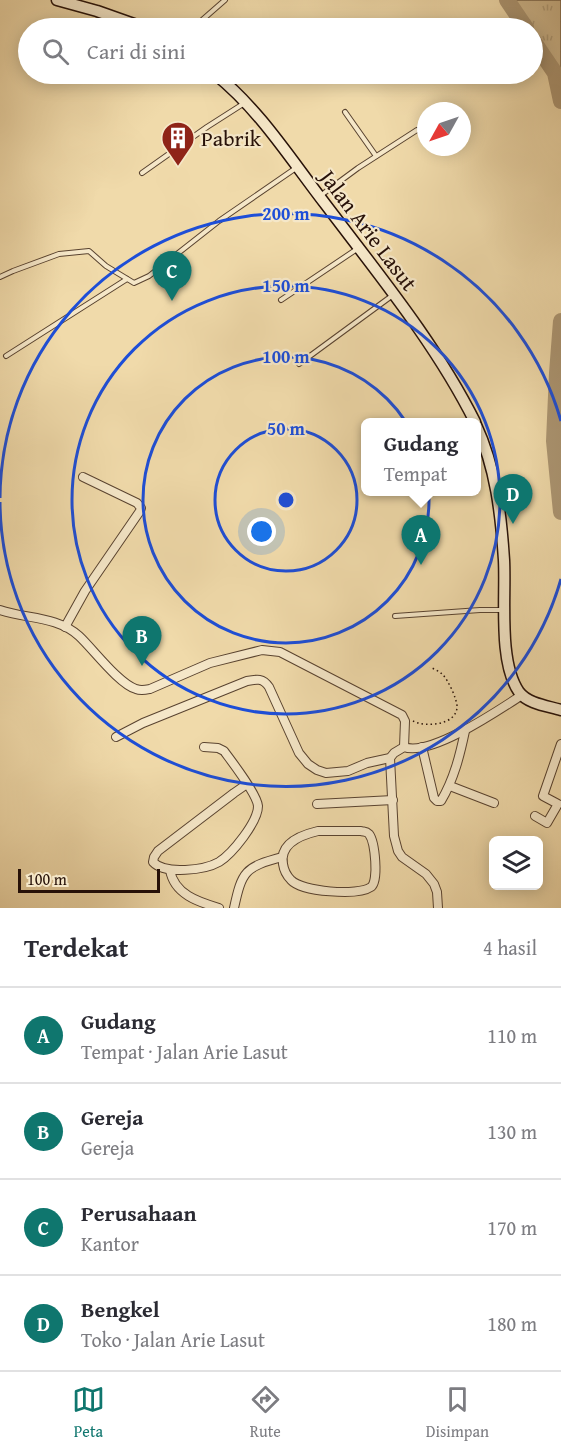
<!DOCTYPE html>
<html lang="id">
<head>
<meta charset="utf-8">
<style>
  :root { --surface:#fff; --page:#f2f2f3; --text:#2b2b33; --muted:#7c7c81; --line:#e1e1e2; --accent:#0f766e }
  body { margin:0; font-family:"Gentium Book Plus",serif; background:var(--page); color:var(--text) }
  .controls { position:absolute; right:18px; bottom:18px; display:grid; overflow:hidden; border-radius:9px; box-shadow:0 3px 15px #0003 }
  .controls button { width:54px; height:54px; display:grid; place-items:center; padding:0; border:0; border-bottom:2px solid var(--line); background:var(--surface); color:var(--text); font:30px sans-serif }
  .compass { position:absolute; left:417px; top:102px; width:54px; height:54px; border-radius:50%; background:var(--surface); box-shadow:0 3px 15px #0003; rotate:230deg }
  .scale { position:absolute; left:18px; bottom:15px; width:142px; box-sizing:border-box; padding-left:6px; border:3px solid #271108; border-top:0; font-size:16px; line-height:21px; white-space:nowrap; color:#271108; -webkit-text-stroke:4px #f5e7c8; paint-order:stroke }
  .you { position:absolute; left:262px; top:532px; width:21px; height:21px; margin:-15px; border:4px solid #fff; border-radius:50%; background:#1a73e8; box-shadow:0 0 0 9px #1a73e833 }
  .badge { display:grid; place-items:center; width:39px; height:39px; border-radius:50%; background:var(--accent); color:#fff; font-size:20px; font-weight:700 }
  .pin { position:absolute; translate:-50% -50px; filter:drop-shadow(0 2px 3px #0008) }
  .pin::after { content:''; position:absolute; top:32px; width:21px; height:18px; background:inherit; clip-path:polygon(0 0,100% 0,50% 100%) }
  .popup { position:absolute; left:361px; top:418px; width:120px; height:78px; box-sizing:border-box; display:grid; place-content:center; border-radius:9px; background:var(--surface); filter:drop-shadow(0 2px 4px #0005); font-size:20px; white-space:nowrap; color:var(--muted) }
  .popup b { font-size:22px; color:var(--text) }
  .popup::after { content:''; position:absolute; left:50%; top:100%; margin-left:-12px; border:12px solid transparent; border-top-color:var(--surface) }
  .list { margin:0; padding:0; list-style:none }
  h2 { display:flex; justify-content:space-between; align-items:center; height:78px; margin:0; padding:0 24px; font-size:26px }
  h2 small { font-size:20px; font-weight:400; color:var(--muted) }
  .list li { display:grid; grid-template-columns:39px 1fr auto; gap:18px; align-items:center; box-sizing:border-box; height:96px; padding:0 24px; border-top:2px solid var(--line) }
  .list b { display:block; font-size:22px; white-space:nowrap }
  .list p { margin:0; font-size:20px; white-space:nowrap; color:var(--muted) }
  .list em { font-size:20px; font-style:normal; color:var(--muted) }
  .icon { flex:none; width:33px; height:33px; fill:none; stroke:currentColor; stroke-width:2; stroke-linecap:round; stroke-linejoin:round }
  .map { position:relative; flex:none; width:561px; height:908px; overflow:hidden }
  .search { position:absolute; background:var(--surface); box-shadow:0 3px 15px #0003; left:18px; right:18px; top:18px; height:66px; display:flex; align-items:center; gap:15px; box-sizing:border-box; padding:0 21px; border-radius:33px; color:var(--muted); font-size:22px }
  .sheet { height:462px; background:var(--surface) }
  nav { display:flex; justify-content:space-around; align-items:center; box-sizing:border-box; height:84px; border-top:2px solid var(--line); background:var(--surface); font-size:16px; color:var(--muted) }
  nav a { display:grid; justify-items:center; gap:3px }
  nav .on { color:var(--accent) }
  .map>svg:first-child { display:block }
</style>
</head>
<body>
<div class="map">
<svg width="561" height="908" viewBox="0 0 561 908">
  <defs>
    <pattern id="park-tufts" width="24" height="20" patternUnits="userSpaceOnUse" patternTransform="scale(1.5)"><rect width="24" height="20" fill="#ceb88e"/><path d="M3 7l-1-3M5 7V3M7 7l1-3M15 17l-1-3M17 17v-4M19 17l1-3" fill="none" stroke="#b19d79"/></pattern>
  </defs>
  <rect width="100%" height="100%" fill="#f0daaa"/>
  <filter id="stains"><feTurbulence type="fractalNoise" baseFrequency=".00333" numOctaves="4"/><feColorMatrix values="0 0 0 0 .2 0 0 0 0 .09 0 0 0 0 .02 0 0 0 .5 -.17"/></filter>
  <radialGradient id="worn" r=".72"><stop offset=".6" stop-color="#630" stop-opacity="0"/><stop offset="1" stop-color="#630" stop-opacity=".3"/></radialGradient>
  <!-- park -->
  <polygon fill="url(#park-tufts)" stroke="#7a644b" stroke-width="1.5" points="511,0 561,0 561,91 552,75 544,64 540,46 533,34 532,28 529,28 521,14"/>
  <g fill="none" stroke-linecap="round" stroke-linejoin="round">
    <!-- river -->
    <g stroke="#ac9673" stroke-width="16">
      <polyline points="507,0 526,28"/>
      <polyline points="532,39 555,73 561,101"/>
      <polyline points="561,321 557,373 554,441 561,512"/>
    </g>
    <!-- lane casing -->
    <g stroke="#594330" stroke-width="6">
      <g id="lane">
        <polyline points="193,28 225,0"/>
        <polyline points="345,112 376,156"/>
        <polyline points="142,173 207,127 243,104"/>
        <polyline points="320,196 358,168 417,130"/>
        <polyline points="0,277 13,271 59,254 89,251 106,266 134,283 149,276 219,221 296,168"/>
        <polyline points="281,300 357,249"/>
        <polyline points="6,356 127,279"/>
        <polyline points="299,364 393,295"/>
        <polyline points="395,616 480,610 504,610"/>
      </g>
    </g>
    <!-- street casing -->
    <g stroke="#594330" stroke-width="10">
      <g id="street">
        <path d="M 0,610 C 26,619 57,616 79,636 C 93,649 119,684 136,689 C 141,691 145,690 150,689 L 210,663 L 262,650 L 280,652 L 402,715 L 405,721 L 404,747"/>
        <polyline points="65,627 85,591 140,511 141,508 137,503 83,477"/>
        <path d="M 116,737 L 143,723 L 247,681 C 257,679 263,678 269,687 L 299,753 L 308,764 L 317,770 L 326,773 L 348,771 L 367,763 L 390,758 L 394,753 L 404,747 C 430,757 499,710 522,695"/>
        <path d="M 204,747 L 218,748 L 224,751 C 232,762 257,794 258,806 C 258,822 232,854 219,862 C 205,870 165,875 153,862 L 154,857 L 158,851 L 234,793 L 247,784"/>
        <path d="M 422,747 L 434,798 L 437,801 L 441,801 C 454,779 460,755 465,731"/>
        <polyline points="390,758 394,836 398,851 402,857 426,874 434,884 437,892 438,908"/>
        <polyline points="450,786 494,803"/>
        <polyline points="317,804 393,800"/>
        <polyline points="535,816 547,823 558,804 543,796 561,744"/>
        <path d="M 318,831 L 361,831 C 364,832 366,831 369,834 C 375,842 379,881 371,887 C 358,896 302,892 291,880 C 287,876 284,871 283,864 C 279,843 301,835 318,831 Z"/>
        <path d="M 170,870 C 174,894 198,902 219,908"/>
        <path d="M 234,908 C 242,871 245,867 282,857"/>
      </g>
    </g>
    <!-- secondary casing -->
    <g stroke="#271108" stroke-width="13">
      <g id="secondary">
        <polyline points="57,0 97,11 145,28"/>
        <path d="M 215,74 C 260,110 291,160 326,205 C 379,275 436,344 475,422"/>
        <path d="M 476,425 C 496,468 501,514 504,560 C 506,597 498,662 519,692 C 528,704 548,706 561,710"/>
      </g>
    </g>
    <!-- path -->
    <path stroke="#271108" stroke-width="1.5" stroke-dasharray="1.5 3" stroke-linecap="butt" d="M 413,721 C 424,727 455,726 457,708 C 458,701 448,679 442,674 C 439,671 434,669 430,667"/>
    <!-- lane -->
    <use href="#lane" stroke="#f5e7c8" stroke-width="4"/>
    <!-- street -->
    <use href="#street" stroke="#f5e7c8" stroke-width="8"/>
    <!-- secondary -->
    <use href="#secondary" stroke="#f5e7c8" stroke-width="10"/>
  </g>
  <!-- distance rings -->
  <g fill="none" stroke="#1d4ed8" stroke-width="3">
    <circle cx="286" cy="500" r="71"/>
    <circle cx="286" cy="500" r="143"/>
    <circle cx="286" cy="500" r="214"/>
    <path d="M561 579A286 286 0 0 1 0 502M0 498A286 286 0 0 1 561 421"/>
  </g>
  <!-- icons -->
  <defs>
    <g id="building-pin" transform="scale(1.725)"><path d="M0 17L-7.5 6A9.5 9.5 0 1 1 7.5 6Z" fill="#8f2418" stroke="#f5e7c8"/><path d="M-4-6H4V6H1V3H-1V6H-4ZM-2.5-4.3h1.7v1.8h-1.7ZM.8-4.3h1.7v1.8H.8ZM-2.5-1h1.7V.8h-1.7ZM.8-1h1.7V.8H.8Z" fill="#fff"/></g>
  </defs>
  <g fill-rule="evenodd">
    <use href="#building-pin" x="178" y="138"/>
  </g>
  <g text-anchor="middle" stroke-width="4.5" stroke-linejoin="round" paint-order="stroke">
    <!-- poi labels -->
    <g font-size="22" fill="#271108" stroke="#f5e7c8" text-anchor="start">
      <text x="201" y="146">Pabrik</text>
    </g>
    <!-- street labels -->
    <g font-size="22" fill="#271108" stroke="#f5e7c8">
      <text transform="translate(369 230) rotate(53)" y="8">Jalan Arie Lasut</text>
    </g>
  </g>
  <circle cx="286" cy="500" r="9" fill="#1d4ed8" stroke="#f5e7c8" stroke-width="3"/>
  <g font-size="18" text-anchor="middle" font-weight="bold" fill="#1d4ed8" stroke="#f5e7c8" stroke-width="4.5" stroke-linejoin="round" paint-order="stroke">
    <text x="286" y="220">200 m</text>
    <text x="286" y="292">150 m</text>
    <text x="286" y="363">100 m</text>
    <text x="286" y="435">50 m</text>
  </g>
  <rect width="100%" height="100%" filter="url(#stains)"/>
  <rect width="100%" height="100%" fill="url(#worn)"/>
</svg>
<div class="controls">
<button><svg class="icon" aria-label="layers" viewBox="0 0 24 24"><path d="M12 4l9 5-9 5-9-5zM3 14l9 5 9-5"/></svg></button>
</div>
<svg class="compass" viewBox="-18 -18 36 36"><path d="M0-13l5 13h-10z" fill="#e53935"/><path d="M0 13l5-13h-10z" fill="#7c7c81"/></svg>
<div class="scale">100 m</div>
<div class="you"></div>
<div class="pin badge" style="left:421px;top:565px">A</div>
<div class="popup"><b>Gudang</b>Tempat</div>
<div class="pin badge" style="left:142px;top:666px">B</div>
<div class="pin badge" style="left:172px;top:301px">C</div>
<div class="pin badge" style="left:513px;top:524px">D</div>
<div class="search"><svg class="icon" aria-label="search" viewBox="0 0 24 24"><circle cx="10" cy="10" r="6"/><path d="M15 15l6 6"/></svg>Cari di sini</div>
</div>
<section class="sheet">
<h2>Terdekat<small>4 hasil</small></h2>
<ul class="list">
<li><span class="badge">A</span><div><b>Gudang</b><p>Tempat · Jalan Arie Lasut</p></div><em>110 m</em></li>
<li><span class="badge">B</span><div><b>Gereja</b><p>Gereja</p></div><em>130 m</em></li>
<li><span class="badge">C</span><div><b>Perusahaan</b><p>Kantor</p></div><em>170 m</em></li>
<li><span class="badge">D</span><div><b>Bengkel</b><p>Toko · Jalan Arie Lasut</p></div><em>180 m</em></li>
</ul>
</section>
<nav>
<a class="on"><svg class="icon" aria-label="map" viewBox="0 0 24 24"><path d="M3 6l6-2 6 2 6-2v14l-6 2-6-2-6 2zM9 4v14M15 6v14"/></svg>Peta</a>
<a><svg class="icon" aria-label="directions" viewBox="0 0 24 24"><path d="M12 3l9 9-9 9-9-9zM9 14v-3h6M13 9l2 2-2 2"/></svg>Rute</a>
<a><svg class="icon" aria-label="saved" viewBox="0 0 24 24"><path d="M7 4h10v16l-5-4-5 4z"/></svg>Disimpan</a>
</nav>
</body>
</html>
